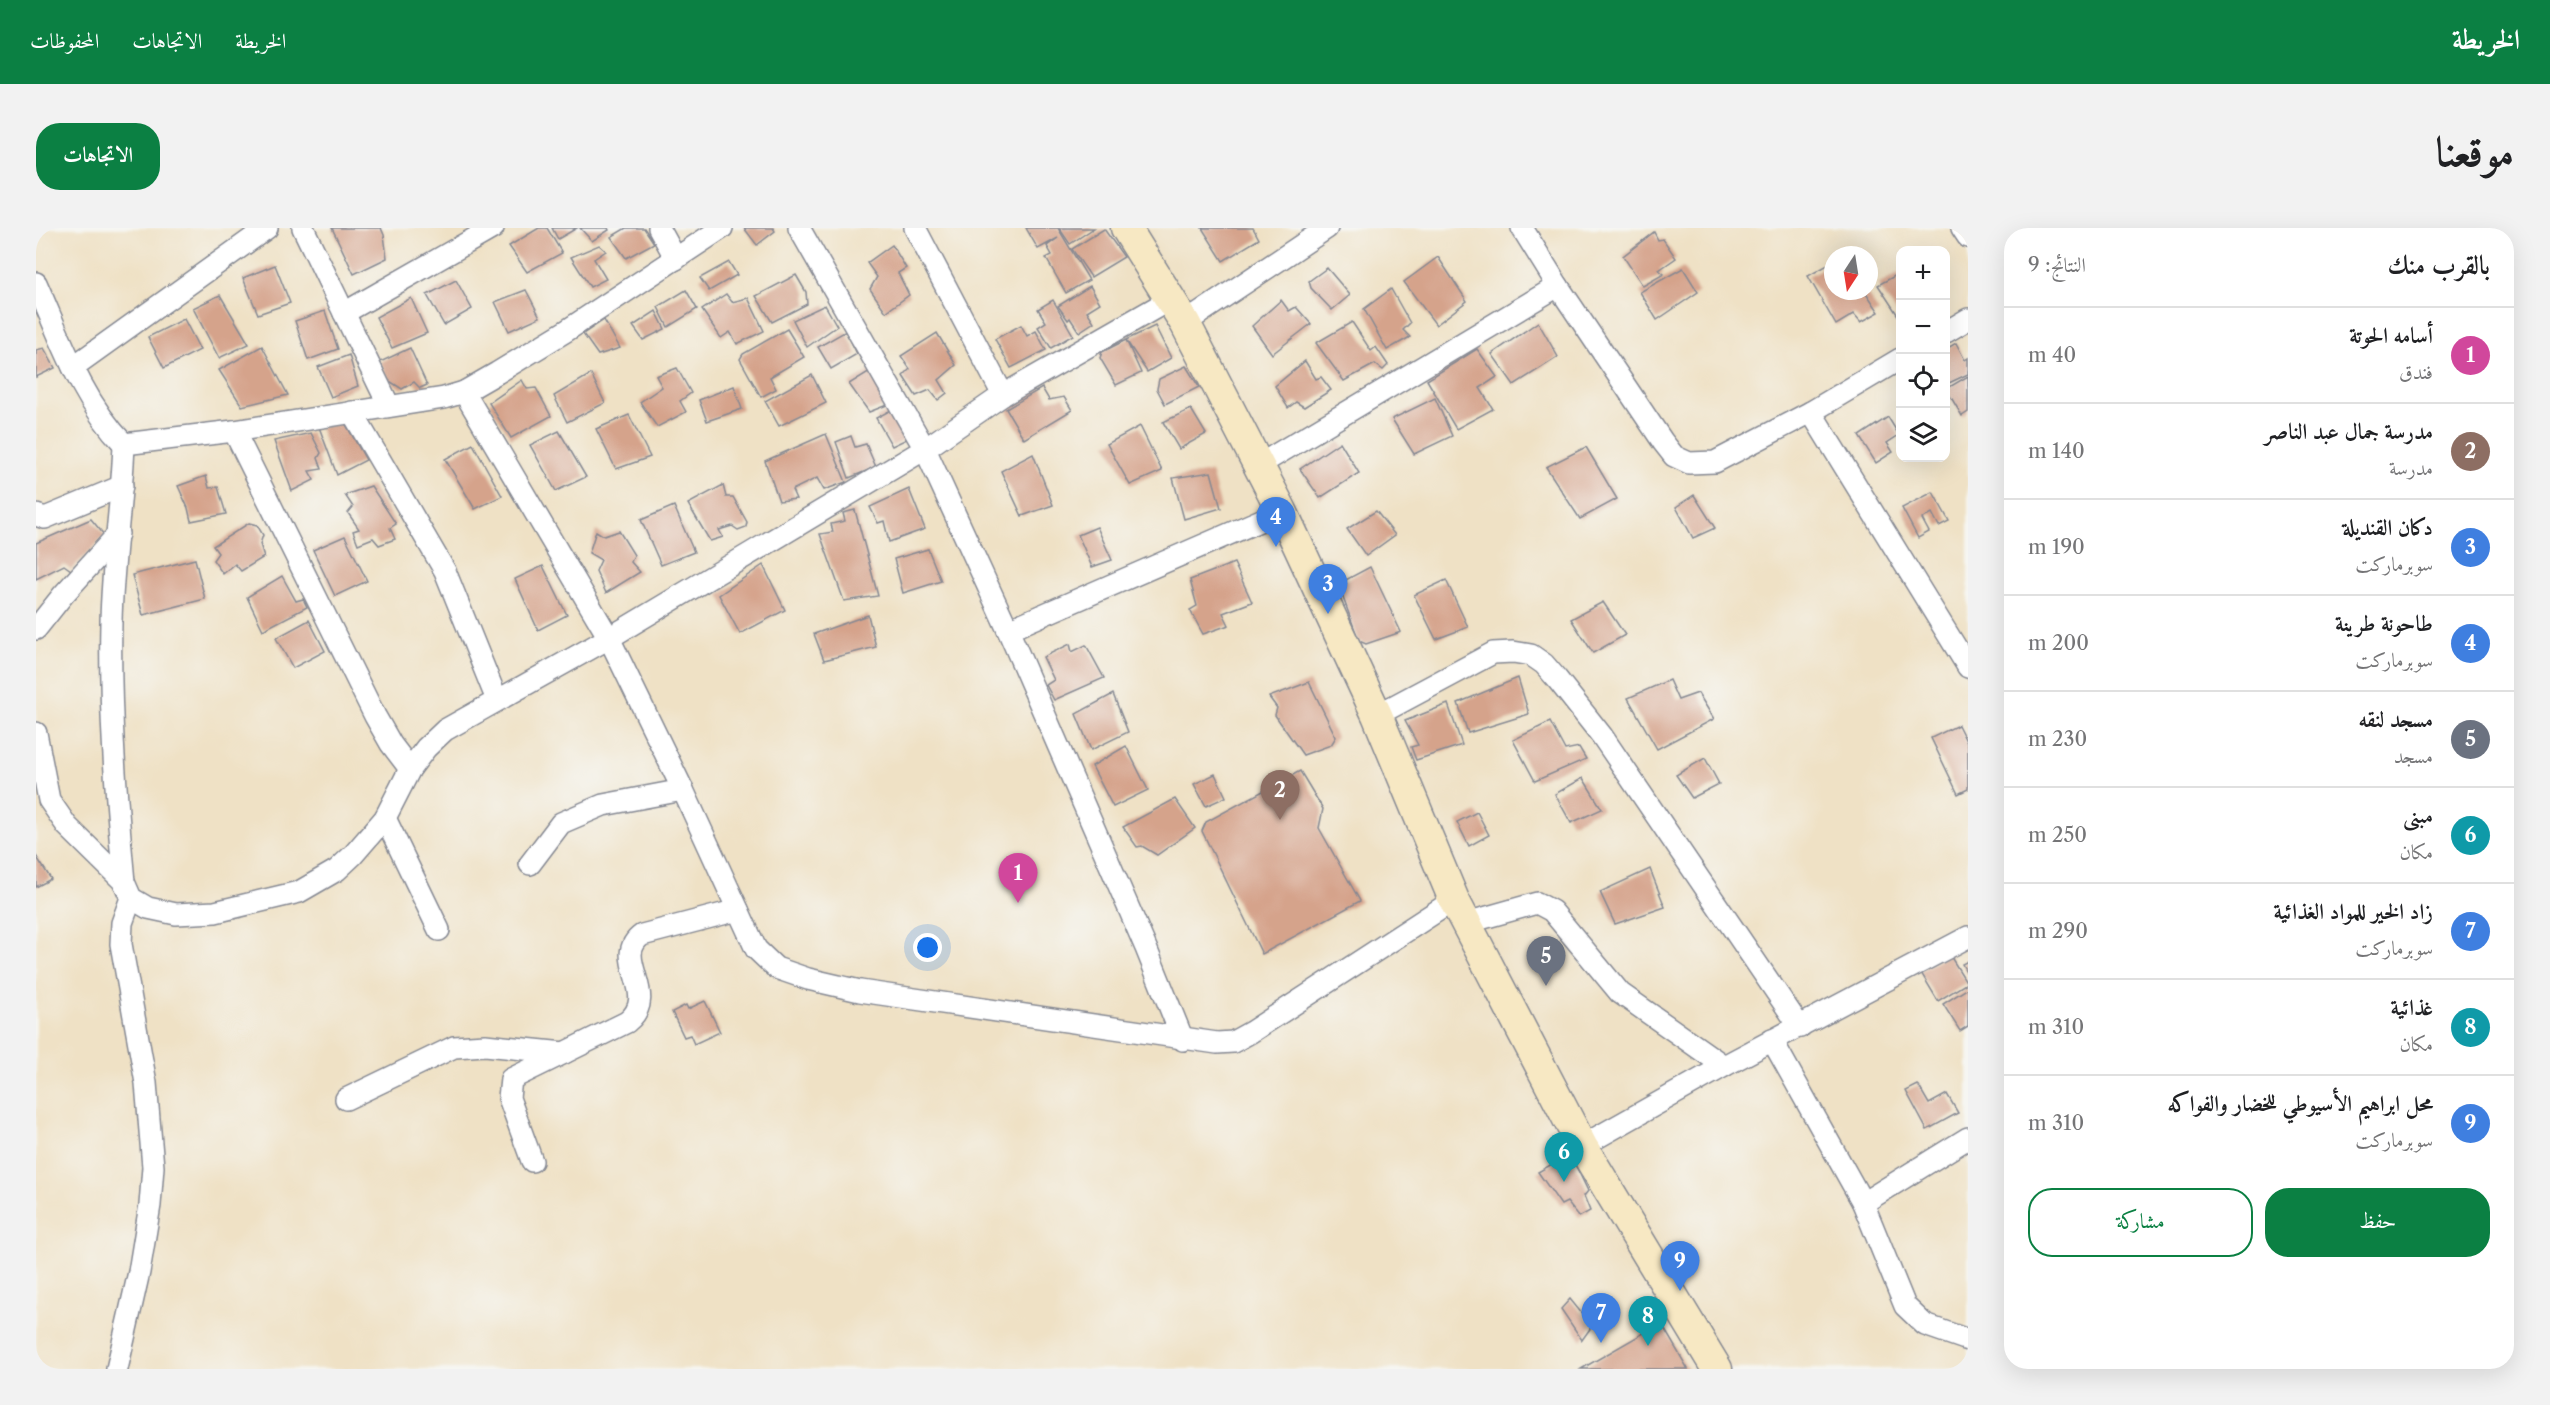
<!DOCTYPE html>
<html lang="ar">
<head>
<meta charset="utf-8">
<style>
  :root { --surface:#fff; --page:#f2f2f2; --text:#202124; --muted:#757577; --line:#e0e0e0; --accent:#0b8043 }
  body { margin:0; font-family:"Libre Caslon Text",Amiri,serif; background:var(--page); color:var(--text); direction:rtl }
  .controls { position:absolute; right:18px; top:18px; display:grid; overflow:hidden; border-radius:12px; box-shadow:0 6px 24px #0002 }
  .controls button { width:54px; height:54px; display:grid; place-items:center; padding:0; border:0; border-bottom:2px solid var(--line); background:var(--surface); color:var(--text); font:30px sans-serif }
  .compass { position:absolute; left:1788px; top:18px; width:54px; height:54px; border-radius:50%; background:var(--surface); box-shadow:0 6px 24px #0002; rotate:192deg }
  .you { position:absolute; left:892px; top:720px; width:21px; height:21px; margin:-15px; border:4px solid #fff; border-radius:50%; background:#1a73e8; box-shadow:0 0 0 9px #1a73e833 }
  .badge { display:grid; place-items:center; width:39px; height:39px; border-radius:50%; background:var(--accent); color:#fff; font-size:20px; font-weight:700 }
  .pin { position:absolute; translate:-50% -50px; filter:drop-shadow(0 2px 3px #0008) }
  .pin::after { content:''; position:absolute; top:32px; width:21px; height:18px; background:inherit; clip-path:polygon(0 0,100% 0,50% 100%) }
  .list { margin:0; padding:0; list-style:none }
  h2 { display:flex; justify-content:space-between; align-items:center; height:78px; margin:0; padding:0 24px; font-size:26px }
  h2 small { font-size:20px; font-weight:400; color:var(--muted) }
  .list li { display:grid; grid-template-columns:39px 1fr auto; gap:18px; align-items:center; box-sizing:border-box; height:96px; padding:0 24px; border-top:2px solid var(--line) }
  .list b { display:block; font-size:22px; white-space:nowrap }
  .list p { margin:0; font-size:20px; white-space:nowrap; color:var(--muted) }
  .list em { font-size:20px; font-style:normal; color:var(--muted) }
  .actions { display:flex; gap:12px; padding:18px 24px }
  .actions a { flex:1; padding:14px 0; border:2px solid var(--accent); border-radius:24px; text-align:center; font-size:21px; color:var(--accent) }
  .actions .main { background:var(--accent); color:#fff }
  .icon { flex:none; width:33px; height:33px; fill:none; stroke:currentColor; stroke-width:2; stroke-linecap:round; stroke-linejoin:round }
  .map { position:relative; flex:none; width:1932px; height:1141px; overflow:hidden; direction:ltr; border-radius:24px }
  header { display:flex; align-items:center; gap:36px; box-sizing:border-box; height:84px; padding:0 30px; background:var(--accent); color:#fff }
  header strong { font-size:28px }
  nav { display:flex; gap:33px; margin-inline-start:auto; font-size:21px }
  .intro { display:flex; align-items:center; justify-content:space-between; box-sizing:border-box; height:144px; padding:0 36px }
  h1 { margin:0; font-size:42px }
  .button { padding:15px 27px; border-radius:24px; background:var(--accent); color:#fff; font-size:21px; font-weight:700 }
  main { display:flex; gap:36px; padding:0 36px }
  aside { flex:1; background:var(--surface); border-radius:24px; box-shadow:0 6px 24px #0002 }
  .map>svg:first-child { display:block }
</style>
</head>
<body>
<header>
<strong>الخريطة</strong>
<nav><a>الخريطة</a><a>الاتجاهات</a><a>المحفوظات</a></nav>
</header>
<div class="intro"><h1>موقعنا</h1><a class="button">الاتجاهات</a></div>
<main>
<aside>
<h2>بالقرب منك<small>النتائج: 9</small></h2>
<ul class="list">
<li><span class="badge" style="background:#d1479c">1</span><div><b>أسامه الحوتة</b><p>فندق</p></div><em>40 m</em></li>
<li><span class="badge" style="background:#8d6e63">2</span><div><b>مدرسة جمال عبد الناصر</b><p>مدرسة</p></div><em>140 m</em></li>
<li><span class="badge" style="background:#3f7fe0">3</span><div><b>دكان القنديلة</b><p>سوبرماركت</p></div><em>190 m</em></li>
<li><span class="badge" style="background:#3f7fe0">4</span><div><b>طاحونة طرينة</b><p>سوبرماركت</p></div><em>200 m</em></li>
<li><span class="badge" style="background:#6b7280">5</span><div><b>مسجد لنقه</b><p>مسجد</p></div><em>230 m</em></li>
<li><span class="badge" style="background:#0f9aa8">6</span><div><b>مبنى</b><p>مكان</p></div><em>250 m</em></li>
<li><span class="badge" style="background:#3f7fe0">7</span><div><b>زاد الخير للمواد الغذائية</b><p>سوبرماركت</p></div><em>290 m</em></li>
<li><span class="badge" style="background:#0f9aa8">8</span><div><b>غذائية</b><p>مكان</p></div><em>310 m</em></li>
<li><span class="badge" style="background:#3f7fe0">9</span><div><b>محل ابراهيم الأسيوطي للخضار والفواكه</b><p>سوبرماركت</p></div><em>310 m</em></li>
</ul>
<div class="actions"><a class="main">حفظ</a><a>مشاركة</a></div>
</aside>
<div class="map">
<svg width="1932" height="1141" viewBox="0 0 1932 1141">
  <rect width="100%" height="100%" fill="#f6f6f2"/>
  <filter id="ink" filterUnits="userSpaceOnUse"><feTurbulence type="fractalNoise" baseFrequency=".0167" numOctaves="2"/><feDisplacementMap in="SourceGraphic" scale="12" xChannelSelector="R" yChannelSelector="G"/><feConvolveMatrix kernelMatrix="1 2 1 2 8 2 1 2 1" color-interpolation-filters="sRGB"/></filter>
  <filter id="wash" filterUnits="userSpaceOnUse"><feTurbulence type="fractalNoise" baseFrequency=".008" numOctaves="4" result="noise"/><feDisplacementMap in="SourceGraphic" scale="24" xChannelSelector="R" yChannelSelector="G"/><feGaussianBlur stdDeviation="1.35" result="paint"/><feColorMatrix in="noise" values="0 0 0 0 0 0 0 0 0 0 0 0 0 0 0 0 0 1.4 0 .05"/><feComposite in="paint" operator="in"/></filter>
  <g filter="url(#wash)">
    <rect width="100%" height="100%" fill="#efe1c5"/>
    <g id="blocks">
      <!-- building -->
      <g fill="#d5a38b">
        <polygon points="296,0 345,0 348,7 351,30 318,46"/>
        <polygon points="503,0 511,0 526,25 491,44 473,18"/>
        <polygon points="516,0 541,0 522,11"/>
        <polygon points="544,0 572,0 573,2 556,13"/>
        <polygon points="590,0 608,0 618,15 590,30 575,9"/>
        <polygon points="708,0 737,0 739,3 721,17"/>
        <polygon points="990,0 1022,0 1053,52 1030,65 1010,30 1016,27 1011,18 1022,10 1002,21"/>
        <polygon points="1023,0 1058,0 1034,16"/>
        <polygon points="1166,0 1217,0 1223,11 1187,33"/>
        <polygon points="1068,1 1088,29 1055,49 1036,21"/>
        <polygon points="1618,4 1622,12 1627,11 1640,30 1623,42 1628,46 1607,58 1587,28"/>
        <polygon points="563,17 570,23 558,31 570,51 554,59 535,29"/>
        <polygon points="856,17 870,40 862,45 873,67 850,84 834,61 841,49 831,35"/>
        <polygon points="1402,29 1431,73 1400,97 1368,54"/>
        <polygon points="693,34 701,47 673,63 664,50"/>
        <polygon points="1797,34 1797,63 1829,63 1843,84 1825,94 1818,86 1800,97 1772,48"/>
        <polygon points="239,37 254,75 222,86 207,50"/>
        <polygon points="1291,40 1314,67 1296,82 1275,60 1273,53"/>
        <polygon points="1647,40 1662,64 1621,92 1604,64"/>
        <polygon points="1864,45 1864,88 1863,89 1842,57"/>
        <polygon points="760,47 770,64 771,76 736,94 720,68"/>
        <polygon points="420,52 436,81 408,97 391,67"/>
        <polygon points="1054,58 1064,75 1051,83 1058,94 1043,104 1034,90 1032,92 1022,78"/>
        <polygon points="1355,61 1374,95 1367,102 1374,109 1351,122 1328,81"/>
        <polygon points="490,62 504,89 473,103 459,74"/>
        <polygon points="650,62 661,81 632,99 622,79"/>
        <polygon points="690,66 696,74 712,70 728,103 701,116 694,104 685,110 666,82"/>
        <polygon points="184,67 213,116 183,130 157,80"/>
        <polygon points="375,70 391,105 356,120 340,89"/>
        <polygon points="1017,72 1037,107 1015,120 1002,99 1010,94 1002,81"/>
        <polygon points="1245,72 1253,83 1260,79 1275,96 1236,126 1216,98"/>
        <polygon points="789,77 801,98 771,119 757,92"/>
        <polygon points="289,83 302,121 272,132 259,93"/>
        <polygon points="620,83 629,101 607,112 597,98"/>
        <polygon points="148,91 164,122 128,140 112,109"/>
        <polygon points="568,92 584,120 562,127 547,106"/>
        <polygon points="1316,94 1335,123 1340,119 1352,137 1347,142 1339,136 1308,153 1280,115"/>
        <polygon points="1502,94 1522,129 1478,157 1456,126"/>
        <polygon points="985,97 991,108 1000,103 1010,122 975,140 959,111"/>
        <polygon points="1119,98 1135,130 1111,144 1090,112 1105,145 1080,157 1064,130 1066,124 1090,112"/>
        <polygon points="751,101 768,129 734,149 740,161 725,169 704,131 707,126"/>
        <polygon points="810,103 821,126 795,141 782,119"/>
        <polygon points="901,105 920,137 903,152 911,165 902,172 894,162 880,168 867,148 874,141 865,128"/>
        <polygon points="1920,115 1929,132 1932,130 1932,146 1913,155 1910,149 1910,121"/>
        <polygon points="226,118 252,167 206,178 183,142"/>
        <polygon points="8,120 19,140 0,149 0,122"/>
        <polygon points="374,120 391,157 384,160 378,154 366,161 352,152 344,134"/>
        <polygon points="1441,121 1461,149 1444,160 1457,181 1420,201 1391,152"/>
        <polygon points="313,127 322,158 295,169 282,139"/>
        <polygon points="1269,133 1280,151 1285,149 1295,162 1268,179 1260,174 1252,180 1239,158"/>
        <polygon points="1150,138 1163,159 1129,176 1121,161 1123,151"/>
        <polygon points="641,140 655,165 644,173 650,184 621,199 604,174 626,159 620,148"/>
        <polygon points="834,143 849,168 851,177 833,184 813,156"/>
        <polygon points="555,146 569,175 531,194 518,168"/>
        <polygon points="776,147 790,175 743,198 729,173"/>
        <polygon points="1932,148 1932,184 1926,188 1910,161"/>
        <polygon points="486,152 491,161 500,160 515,188 475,210 453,175"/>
        <polygon points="698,158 706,181 671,193 663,172"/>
        <polygon points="1006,160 1013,172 1028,169 1036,182 988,211 970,181"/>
        <polygon points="1399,170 1416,208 1378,226 1356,191"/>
        <polygon points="1155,181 1170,206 1143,221 1127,194"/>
        <polygon points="855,182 873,210 856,218 840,190"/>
        <polygon points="593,187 614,229 580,241 560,201"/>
        <polygon points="1852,189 1863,207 1851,215 1857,224 1840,235 1823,208"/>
        <polygon points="309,195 330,232 301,247 283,199"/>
        <polygon points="1104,198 1126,243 1094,257 1071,216"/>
        <polygon points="523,203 550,249 520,263 494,217"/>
        <polygon points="275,205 285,225 282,230 286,241 273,243 278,252 256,263 238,213"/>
        <polygon points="790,206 810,254 788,262 781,250 756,262 760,271 743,273 729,233"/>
        <polygon points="815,208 819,219 830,216 840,239 813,250 800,214"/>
        <polygon points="1304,214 1323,245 1284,270 1264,241"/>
        <polygon points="437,216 466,268 439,281 409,231"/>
        <polygon points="1550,219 1581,271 1544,291 1510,239"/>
        <polygon points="997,226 1017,277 986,288 965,243"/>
        <polygon points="1175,244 1185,280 1148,291 1137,250"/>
        <polygon points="170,248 173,260 182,259 190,286 155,293 152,280 142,258"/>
        <polygon points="687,257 690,269 697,269 711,294 710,299 702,302 696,298 683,302 687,309 674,313 652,276"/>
        <polygon points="335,258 360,296 354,300 359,311 343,317 337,310 322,316 317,303 323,301 312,285 317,279 309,267"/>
        <polygon points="873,261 889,301 853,314 848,293 842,295 834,279"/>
        <polygon points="1897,264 1913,293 1903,298 1896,285 1886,291 1893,304 1882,310 1866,280"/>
        <polygon points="1658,267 1679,300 1657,310 1640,279"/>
        <polygon points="638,278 658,324 625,337 605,292"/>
        <polygon points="819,282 842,368 808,373 784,306 797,304 795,296 809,293 807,285"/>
        <polygon points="1340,283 1359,307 1330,328 1311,301"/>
        <polygon points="55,291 69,308 35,342 28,337 0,351 0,315"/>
        <polygon points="213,295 221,297 227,307 224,316 228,329 205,343 199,336 187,346 177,332 182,325 177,318"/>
        <polygon points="1061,299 1076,332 1056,339 1042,307"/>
        <polygon points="560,303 568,308 583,303 598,327 595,334 604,344 570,365 560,343 565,332 553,325"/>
        <polygon points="309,308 331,353 299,368 277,322"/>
        <polygon points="892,321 905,353 867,365 858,331"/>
        <polygon points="159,331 169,371 107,387 96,347"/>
        <polygon points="1198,335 1216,374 1187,385 1193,397 1167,406 1154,382 1161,378 1154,352"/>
        <polygon points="727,337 749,382 704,406 683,367"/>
        <polygon points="507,338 531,387 502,402 479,351"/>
        <polygon points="1334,339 1365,404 1330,416 1323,413 1302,356"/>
        <polygon points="246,348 260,373 267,371 271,379 227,402 211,369"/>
        <polygon points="1410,352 1432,399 1400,411 1378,367"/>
        <polygon points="1567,374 1589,407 1557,425 1535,391"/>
        <polygon points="832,387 840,419 788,432 778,406"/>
        <polygon points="273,392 289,423 257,440 240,410"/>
        <polygon points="1034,416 1036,424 1050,417 1068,450 1018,472 1010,457 1018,452 1007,429"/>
        <polygon points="1482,450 1493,486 1432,505 1422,475"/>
        <polygon points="1633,452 1642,472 1662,465 1678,491 1621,521 1592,470"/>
        <polygon points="1273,454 1300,509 1295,517 1267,527 1239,487 1241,480 1233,469"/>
        <polygon points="1077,466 1092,504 1055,522 1040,486"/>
        <polygon points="1412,476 1426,517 1380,532 1375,519 1382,517 1369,493"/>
        <polygon points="1514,494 1529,522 1543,519 1550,531 1499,553 1477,512"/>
        <polygon points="1922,497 1932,517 1932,561 1922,566 1895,510"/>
        <polygon points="1090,518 1112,562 1077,579 1056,538"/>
        <polygon points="1669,530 1683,556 1656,570 1640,547"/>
        <polygon points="1264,543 1287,581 1283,600 1324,673 1226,726 1166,603 1170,594"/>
        <polygon points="1179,546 1190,569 1170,578 1158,556"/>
        <polygon points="1547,550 1566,581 1535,595 1519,566"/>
        <polygon points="1139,571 1159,600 1121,627 1106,618 1101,619 1087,599"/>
        <polygon points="1441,584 1453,607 1433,618 1421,594"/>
        <polygon points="0,628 15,651 0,659"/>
        <polygon points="1614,641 1629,679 1579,696 1564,664"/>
        <polygon points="1913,726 1931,755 1902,773 1884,743"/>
        <polygon points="1932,733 1932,747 1926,736"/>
        <polygon points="1932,760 1932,798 1924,803 1907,776"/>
        <polygon points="669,773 684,804 658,816 654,807 648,809 636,784 650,777 652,781"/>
        <polygon points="1882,857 1893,876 1911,866 1922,885 1891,902 1870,863"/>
        <polygon points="1534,926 1552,963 1548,968 1554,983 1543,989 1531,974 1525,977 1502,944"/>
        <polygon points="1534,1071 1556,1098 1546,1112 1525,1081"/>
        <polygon points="1625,1095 1652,1141 1545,1141"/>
      </g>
    </g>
  </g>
  <g filter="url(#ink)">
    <use href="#blocks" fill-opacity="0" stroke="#858892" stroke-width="1.5"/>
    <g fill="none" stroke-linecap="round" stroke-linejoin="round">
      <!-- street casing -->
      <g stroke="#858892" stroke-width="24">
        <g id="street">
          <polyline points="267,0 353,178"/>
          <polyline points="623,0 640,31"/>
          <polyline points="763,0 889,221 972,402 1110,720 1147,812"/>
          <polyline points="879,0 967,167"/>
          <polyline points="1486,0 1522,58 1627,214 1638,228 1653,235 1679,234 1775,184 1864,131"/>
          <polyline points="1926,0 1932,9"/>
          <path d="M 0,55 C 25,111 45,172 88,216 L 198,203 L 408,170 L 428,164 L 461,145 L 530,103 L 686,0"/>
          <polyline points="308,85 457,0"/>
          <polyline points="1149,95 1291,0"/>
          <polyline points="1910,104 1932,91"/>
          <polyline points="37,139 231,0"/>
          <polyline points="428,164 573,410 647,562 720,721 740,740 772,751 824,763 1181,815 1197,814 1215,804 1418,672"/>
          <polyline points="316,184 409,343 461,472"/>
          <polyline points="1775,184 1932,439"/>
          <polyline points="198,203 339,488 355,516 374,541"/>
          <path d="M 88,216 C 86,275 76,334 75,394 C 73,481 80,567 88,654 L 95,670 L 112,680 L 140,686 L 179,684 L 263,664 L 301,642 L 317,627 L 349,590 L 374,541 L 390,520 L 409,502 L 573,410 L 889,221 L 967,167 L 1135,71"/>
          <polyline points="1223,237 1522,58"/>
          <polyline points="0,287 9,290 86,258"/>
          <polyline points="0,401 27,367 82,306"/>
          <polyline points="972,402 1246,283"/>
          <polyline points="1341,487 1457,425 1477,424 1495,427 1508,436 1521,451 1566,508 1764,799"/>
          <polyline points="0,505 13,572 31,598 88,654"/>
          <polyline points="349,590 403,702"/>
          <polyline points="494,636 525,595 567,577 647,562"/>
          <polyline points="1430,695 1501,675 1516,683 1584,765 1688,838"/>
          <polyline points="1736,812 1827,975 1869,1078 1889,1097 1932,1112"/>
          <polyline points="310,871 418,819 449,817 528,825"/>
          <polyline points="1546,918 1688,838 1932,709"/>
          <path d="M 496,933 L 473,870 L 475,851 L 591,794 C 626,766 574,730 606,707 L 702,682"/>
          <polyline points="1827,975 1932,910"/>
          <polyline points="81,1141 103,1044 114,977 117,939 110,855 85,716 86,695 95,670"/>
        </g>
      </g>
      <!-- secondary casing -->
      <g stroke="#858892" stroke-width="33">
        <polyline id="secondary" points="1090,0 1149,95 1246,283 1341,487 1418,672 1546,918 1681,1141"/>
      </g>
      <!-- street -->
      <use href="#street" stroke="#fff" stroke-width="21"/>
      <!-- secondary -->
      <use href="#secondary" stroke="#f7e8c3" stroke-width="30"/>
    </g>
  </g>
</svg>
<div class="controls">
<button>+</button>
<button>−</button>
<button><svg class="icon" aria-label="locate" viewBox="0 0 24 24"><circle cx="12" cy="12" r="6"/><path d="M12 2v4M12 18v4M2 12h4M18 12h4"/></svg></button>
<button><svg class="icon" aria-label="layers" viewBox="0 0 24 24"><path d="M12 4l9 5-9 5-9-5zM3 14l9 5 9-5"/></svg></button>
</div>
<svg class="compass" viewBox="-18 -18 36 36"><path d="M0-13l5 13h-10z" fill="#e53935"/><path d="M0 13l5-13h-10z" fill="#757577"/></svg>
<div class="you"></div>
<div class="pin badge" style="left:982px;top:675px;background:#d1479c">1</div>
<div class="pin badge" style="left:1244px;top:592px;background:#8d6e63">2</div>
<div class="pin badge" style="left:1292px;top:386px;background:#3f7fe0">3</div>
<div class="pin badge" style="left:1240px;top:319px;background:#3f7fe0">4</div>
<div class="pin badge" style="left:1510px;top:758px;background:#6b7280">5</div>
<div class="pin badge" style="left:1528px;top:954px;background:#0f9aa8">6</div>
<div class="pin badge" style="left:1565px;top:1115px;background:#3f7fe0">7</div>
<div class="pin badge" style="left:1612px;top:1118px;background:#0f9aa8">8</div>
<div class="pin badge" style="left:1644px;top:1063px;background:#3f7fe0">9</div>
</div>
</main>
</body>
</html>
